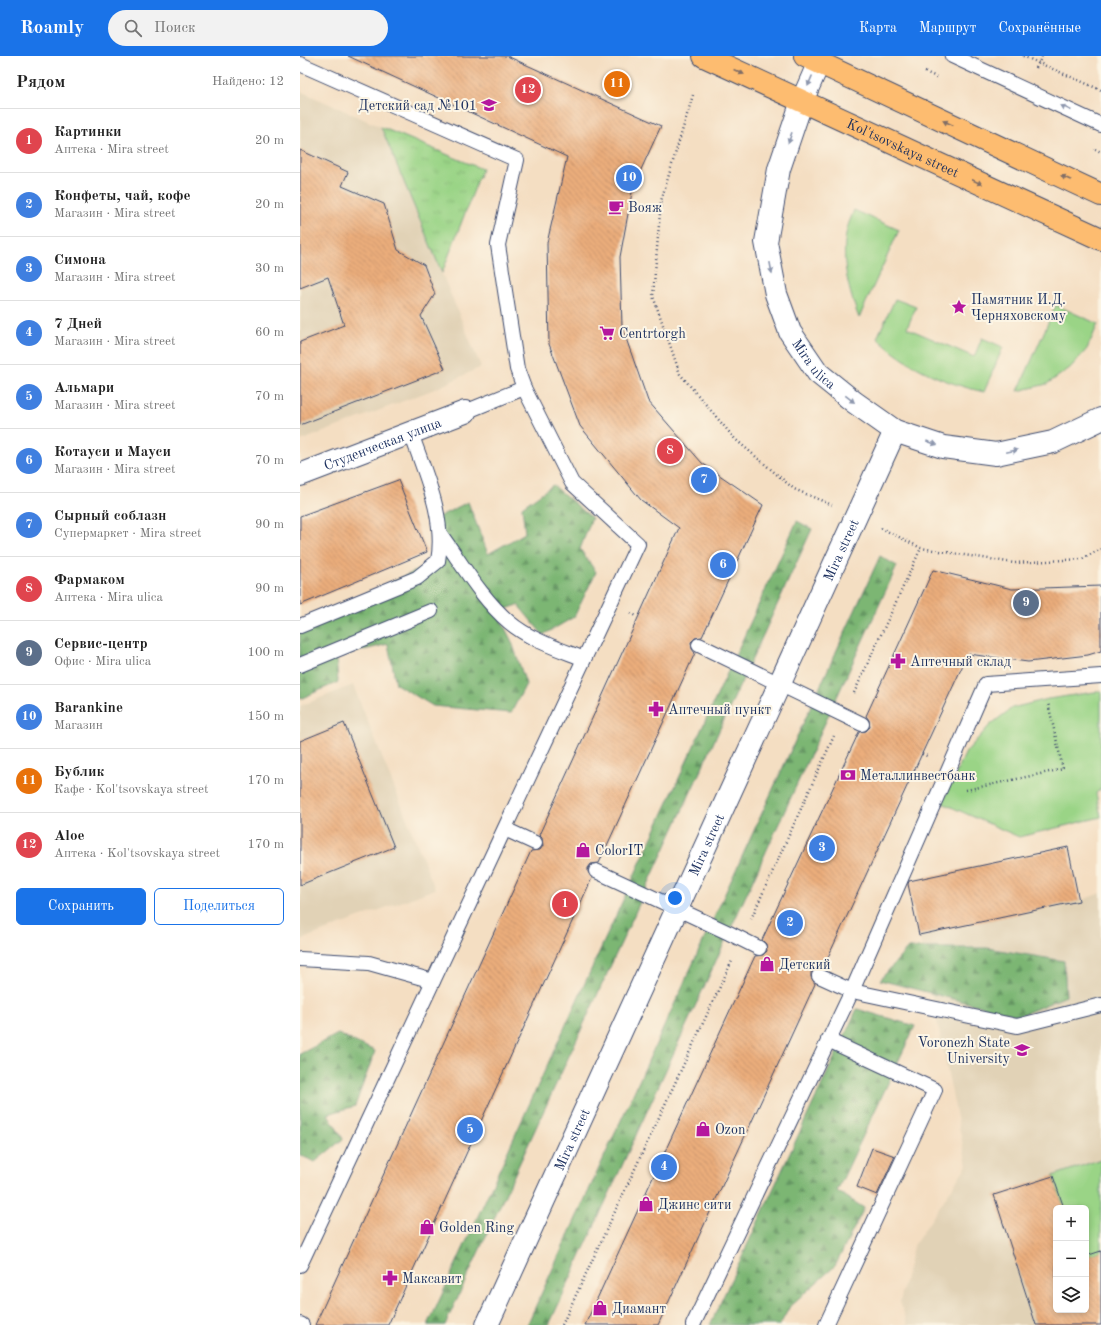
<!DOCTYPE html>
<html lang="ru">
<head>
<meta charset="utf-8">
<style>
  :root { --surface:#fff; --page:#f2f2f2; --text:#222; --muted:#767676; --line:#e0e0e0; --accent:#1a73e8 }
  body { margin:0; font-family:"Old Standard TT",serif; background:var(--page); color:var(--text) }
  .controls { position:absolute; right:12px; bottom:12px; display:grid; overflow:hidden; border-radius:6px; box-shadow:0 2px 6px #0003 }
  .controls button { width:36px; height:36px; display:grid; place-items:center; padding:0; border:0; border-bottom:1px solid var(--line); background:var(--surface); color:var(--text); font:20px sans-serif }
  .you { position:absolute; left:375px; top:842px; width:14px; height:14px; margin:-10px; border:3px solid #fff; border-radius:50%; background:#1a73e8; box-shadow:0 0 0 6px #1a73e833 }
  .badge { display:grid; place-items:center; width:26px; height:26px; border-radius:50%; background:var(--accent); color:#fff; font-size:13px; font-weight:700 }
  .pin { position:absolute; translate:-50% -50%; border:2px solid #fff; box-shadow:0 1px 4px #0006 }
  .list { margin:0; padding:0; list-style:none }
  h2 { display:flex; justify-content:space-between; align-items:center; height:52px; margin:0; padding:0 16px; font-size:17px }
  h2 small { font-size:13px; font-weight:400; color:var(--muted) }
  .list li { display:grid; grid-template-columns:26px 1fr auto; gap:12px; align-items:center; box-sizing:border-box; height:64px; padding:0 16px; border-top:1px solid var(--line) }
  .list b { display:block; font-size:15px; white-space:nowrap }
  .list p { margin:0; font-size:13px; white-space:nowrap; color:var(--muted) }
  .list em { font-size:13px; font-style:normal; color:var(--muted) }
  .actions { display:flex; gap:8px; padding:12px 16px }
  .actions a { flex:1; padding:9px 0; border:1px solid var(--accent); border-radius:6px; text-align:center; font-size:14px; color:var(--accent) }
  .actions .main { background:var(--accent); color:#fff }
  .icon { flex:none; width:22px; height:22px; fill:none; stroke:currentColor; stroke-width:2; stroke-linecap:round; stroke-linejoin:round }
  .map { position:relative; flex:none; width:801px; height:1269px; overflow:hidden }
  header { display:flex; align-items:center; gap:24px; box-sizing:border-box; height:56px; padding:0 20px; background:var(--accent); color:#fff }
  header strong { font-size:19px }
  nav { display:flex; gap:22px; margin-inline-start:auto; font-size:14px }
  .search { width:280px; height:36px; background:var(--page); display:flex; align-items:center; gap:10px; box-sizing:border-box; padding:0 14px; border-radius:22px; color:var(--muted); font-size:15px }
  main { display:flex }
  aside { flex:1; background:var(--surface) }
  .map>svg:first-child { display:block }
</style>
</head>
<body>
<header>
<strong>Roamly</strong>
<div class="search"><svg class="icon" aria-label="search" viewBox="0 0 24 24"><circle cx="10" cy="10" r="6"/><path d="M15 15l6 6"/></svg>Поиск</div>
<nav><a>Карта</a><a>Маршрут</a><a>Сохранённые</a></nav>
</header>
<main>
<aside>
<h2>Рядом<small>Найдено: 12</small></h2>
<ul class="list">
<li><span class="badge" style="background:#e0444e">1</span><div><b>Картинки</b><p>Аптека · Mira street</p></div><em>20 m</em></li>
<li><span class="badge" style="background:#3f7fe0">2</span><div><b>Конфеты, чай, кофе</b><p>Магазин · Mira street</p></div><em>20 m</em></li>
<li><span class="badge" style="background:#3f7fe0">3</span><div><b>Симона</b><p>Магазин · Mira street</p></div><em>30 m</em></li>
<li><span class="badge" style="background:#3f7fe0">4</span><div><b>7 Дней</b><p>Магазин · Mira street</p></div><em>60 m</em></li>
<li><span class="badge" style="background:#3f7fe0">5</span><div><b>Альмари</b><p>Магазин · Mira street</p></div><em>70 m</em></li>
<li><span class="badge" style="background:#3f7fe0">6</span><div><b>Котауси и Мауси</b><p>Магазин · Mira street</p></div><em>70 m</em></li>
<li><span class="badge" style="background:#3f7fe0">7</span><div><b>Сырный соблазн</b><p>Супермаркет · Mira street</p></div><em>90 m</em></li>
<li><span class="badge" style="background:#e0444e">8</span><div><b>Фармаком</b><p>Аптека · Mira ulica</p></div><em>90 m</em></li>
<li><span class="badge" style="background:#5c6f8a">9</span><div><b>Сервис-центр</b><p>Офис · Mira ulica</p></div><em>100 m</em></li>
<li><span class="badge" style="background:#3f7fe0">10</span><div><b>Barankine</b><p>Магазин</p></div><em>150 m</em></li>
<li><span class="badge" style="background:#e8710a">11</span><div><b>Бублик</b><p>Кафе · Kol'tsovskaya street</p></div><em>170 m</em></li>
<li><span class="badge" style="background:#e0444e">12</span><div><b>Aloe</b><p>Аптека · Kol'tsovskaya street</p></div><em>170 m</em></li>
</ul>
<div class="actions"><a class="main">Сохранить</a><a>Поделиться</a></div>
</aside>
<div class="map">
<svg width="801" height="1269" viewBox="0 0 801 1269">
  <defs>
    <pattern id="forest-firs" width="22" height="20" patternUnits="userSpaceOnUse"><rect width="22" height="20" fill="#7bb673"/><path d="M5 1l3.5 6h-7zM16 11l3.5 6h-7z" fill="#649462"/></pattern>
    <pattern id="park-tufts" width="24" height="20" patternUnits="userSpaceOnUse"><rect width="24" height="20" fill="#9ad486"/><path d="M3 7l-1-3M5 7V3M7 7l1-3M15 17l-1-3M17 17v-4M19 17l1-3" fill="none" stroke="#84b676"/></pattern>
    <pattern id="building-back-hatch" width="6" height="6" patternUnits="userSpaceOnUse"><rect width="6" height="6" fill="#ebad7b"/><path d="M-1 5l2 2M0 0l6 6M5-1l2 2" fill="none" stroke="#be8d68"/></pattern>
  </defs>
  <rect width="100%" height="100%" fill="#fcf5e5"/>
  <filter id="ink" filterUnits="userSpaceOnUse"><feTurbulence type="fractalNoise" baseFrequency=".025" numOctaves="2"/><feDisplacementMap in="SourceGraphic" scale="8" xChannelSelector="R" yChannelSelector="G"/><feConvolveMatrix kernelMatrix="1 2 1 2 8 2 1 2 1" color-interpolation-filters="sRGB"/></filter>
  <filter id="wash" filterUnits="userSpaceOnUse"><feTurbulence type="fractalNoise" baseFrequency=".012" numOctaves="4" result="noise"/><feDisplacementMap in="SourceGraphic" scale="16" xChannelSelector="R" yChannelSelector="G"/><feGaussianBlur stdDeviation="0.9" result="paint"/><feColorMatrix in="noise" values="0 0 0 0 0 0 0 0 0 0 0 0 0 0 0 0 0 1.4 0 .05"/><feComposite in="paint" operator="in"/></filter>
  <g filter="url(#wash)">
    <rect width="100%" height="100%" fill="#f4dec2"/>
    <!-- built -->
    <g fill="#e1d2b6" fill-rule="evenodd">
      <polygon points="0,35 81,71 181,311 137,332 0,385"/>
      <polygon points="53,629 135,833 0,884 0,650"/>
      <path d="M 768,791 L 779,845 L 801,837 L 801,1269 L 608,1269 L 600,1246 L 613,1191 L 667,1109 L 608,825 ZM 756,1152 L 786,1152 L 786,1254 L 756,1254 Z"/>
    </g>
    <!-- grass -->
    <g fill="#9ad486" stroke="#5a8272">
      <path d="M 554,154 L 599,174 L 559,262 C 549,236 541,206 546,178 C 547,170 551,162 554,154 Z"/>
      <path d="M 595,243 L 616,251 L 607,272 L 674,301 L 682,282 L 703,291 L 684,336 C 644,327 607,311 577,282 Z"/>
      <polygon points="756,249 798,268 787,293 770,312 747,328 718,335"/>
      <polygon points="801,635 801,733 796,737 801,761 719,781 642,747 666,696 690,669 712,652 748,643"/>
      <polygon points="801,1103 801,1195 786,1200 786,1152 764,1152 753,1120"/>
    </g>
    <!-- forest -->
    <g fill="url(#forest-firs)" stroke="#4b7268">
      <polygon points="253,429 292,462 280,493 296,516 274,561 243,579 218,549 197,556 212,586 226,628 211,657 133,650 96,628 88,588 36,601 38,626 0,643 0,568 138,505 132,464 168,446 188,498 225,477 222,451"/>
      <polygon points="497,465 512,473 145,1269 128,1269"/>
      <polygon points="580,500 597,510 249,1269 227,1269"/>
      <polygon points="608,892 687,892 764,905 766,940 719,960 580,924"/>
      <polygon points="557,953 615,970 537,1135 564,1152 535,1210 490,1250 480,1269 410,1269"/>
      <polygon points="38,978 75,995 55,1050 28,1058 43,1083 15,1106 0,1099 0,998"/>
    </g>
    <!-- park -->
    <polygon fill="url(#park-tufts)" stroke="#5a8272" points="81,71 182,113 142,217"/>
    <g id="blocks">
      <!-- building -->
      <g fill="url(#building-back-hatch)">
        <polygon points="48,0 207,0 361,70 333,131 320,201 322,271 348,345 402,407 463,449 402,581 395,582 391,586 392,593 395,597 299,807 291,808 288,812 288,816 292,822 88,1269 15,1269 231,795 240,794 243,790 242,782 239,779 379,472 341,444 280,370 249,288 247,187 267,101"/>
        <polygon points="0,94 48,116 42,130 84,148 98,194 124,209 135,238 121,260 145,313 0,369 0,286 44,269 28,221 0,232"/>
        <polygon points="98,424 127,496 0,549 0,460"/>
        <polygon points="633,514 712,533 801,530 801,595 788,599 728,606 668,598 523,912 518,912 511,916 511,921 515,928 358,1269 285,1269 455,900 463,899 467,895 466,888 462,884 559,676 566,675 570,671 569,664 566,660"/>
        <polygon points="44,667 94,791 0,829 0,685"/>
        <polygon points="768,791 779,845 619,879 608,828 609,825"/>
        <polygon points="572,1092 595,1100 577,1139 557,1131"/>
        <polygon points="753,1120 764,1152 756,1152 756,1254 786,1254 786,1200 801,1195 801,1269 736,1269 694,1139"/>
      </g>
    </g>
  </g>
  <g filter="url(#ink)">
    <use href="#blocks" fill-opacity="0" stroke="#3c496d" stroke-width="1"/>
    <g fill="none" stroke-linecap="round" stroke-linejoin="round">
      <!-- service casing -->
      <g stroke="#3c496d" stroke-width="16">
        <g id="service">
          <polyline points="652,0 801,69"/>
          <polyline points="0,8 217,104 198,189 217,313 224,332 272,427 338,488 0,1209"/>
          <polyline points="165,356 224,332"/>
          <path d="M 141,479 C 162,508 181,542 209,566 C 230,584 259,593 284,603"/>
          <path d="M 0,570 L 117,522 L 138,505 C 146,462 125,418 111,377"/>
          <polyline points="399,589 562,668"/>
          <polyline points="0,609 131,555"/>
          <polyline points="205,773 235,787"/>
          <polyline points="296,815 429,877 459,892"/>
          <polyline points="0,903 69,907 133,925"/>
          <polyline points="519,920 552,935 717,970 801,949"/>
          <polyline points="0,1268 2,1269"/>
          <polyline points="393,1269 552,935 686,628 801,620"/>
          <polyline points="526,1269 635,1034 528,984"/>
        </g>
      </g>
      <!-- minor casing -->
      <g stroke="#3c496d" stroke-width="24">
        <g id="minor">
          <path id="s1" d="M 0,419 L 165,356"/>
        </g>
      </g>
      <!-- tertiary casing -->
      <g stroke="#3c496d" stroke-width="24">
        <g id="tertiary">
          <path id="s2" d="M 519,6 L 502,45 L 479,113 L 466,186 L 476,238 L 490,276 L 518,317 L 554,346 L 595,375 L 643,391 L 696,398 L 753,386 L 801,363"/>
          <path id="s3" d="M 187,1269 L 595,375"/>
        </g>
      </g>
      <!-- primary casing -->
      <g stroke="#3c496d" stroke-width="24">
        <g id="primary">
          <path id="s4" d="M 404,0 L 801,183"/>
          <polyline points="505,0 801,139"/>
        </g>
      </g>
      <!-- path -->
      <g stroke="#3c496d" stroke-width="2.5" stroke-dasharray="1 3" stroke-linecap="butt">
        <polyline points="723,0 801,34"/>
        <polyline points="736,12 742,0"/>
        <polyline points="625,16 639,22"/>
        <polyline points="393,39 361,145 353,240 380,318 435,383 494,433 532,449"/>
        <polyline points="795,93 801,96"/>
        <polyline points="581,472 621,492 714,507 782,503 801,493"/>
        <polyline points="331,557 338,561"/>
        <polyline points="554,637 621,492"/>
        <polyline points="622,698 629,701"/>
        <polyline points="666,734 763,713 748,647"/>
        <polyline points="451,863 534,680"/>
        <polyline points="262,1269 432,905"/>
      </g>
      <!-- service -->
      <use href="#service" stroke="#fff" stroke-width="14"/>
      <!-- minor -->
      <use href="#minor" stroke="#fff" stroke-width="22"/>
      <!-- tertiary -->
      <use href="#tertiary" stroke="#fff" stroke-width="22"/>
      <!-- primary -->
      <use href="#primary" stroke="#fdbc6f" stroke-width="22"/>
    </g>
    <!-- one-way arrows -->
    <defs><path id="oneway-solid" d="M-6-.8H1V-3.2L6.5 0L1 3.2V.8H-6Z"/></defs>
    <g fill="#816e66">
      <use href="#oneway-solid" transform="translate(439 16) rotate(25)"/>
      <use href="#oneway-solid" transform="translate(648 67) rotate(-155)"/>
      <use href="#oneway-solid" transform="translate(766 122) rotate(-155)"/>
      <use href="#oneway-solid" transform="translate(677 126) rotate(25)"/>
    </g>
    <g fill="#8d97ae">
      <use href="#oneway-solid" transform="translate(510 25) rotate(113)"/>
      <use href="#oneway-solid" transform="translate(766 52) rotate(-155)"/>
      <use href="#oneway-solid" transform="translate(490 82) rotate(109)"/>
      <use href="#oneway-solid" transform="translate(471 212) rotate(79)"/>
      <use href="#oneway-solid" transform="translate(550 343) rotate(38)"/>
      <use href="#oneway-solid" transform="translate(632 387) rotate(19)"/>
      <use href="#oneway-solid" transform="translate(712 395) rotate(-12)"/>
    </g>
  </g>
  <!-- icons -->
  <defs>
    <g id="school-bare" transform="scale(1.2)"><path d="M0-5L7-2L0 1L-7-2ZM-4 1L0 2.5L4 1V4Q0 6-4 4Z" fill="#b5179e" stroke="#fcf5e5" stroke-width="2.5" paint-order="stroke"/></g>
    <g id="cafe-bare" transform="scale(1.2)"><path d="M-5.5-4.5H6V0H3Q3 3.5 0 3.5H-2.5Q-5.5 3.5-5.5 0ZM3-3.2v2h1.7v-2ZM-6 4.5H4V6H-6Z" fill="#b5179e" stroke="#fcf5e5" stroke-width="2.5" paint-order="stroke"/></g>
    <g id="sight-bare" transform="scale(1.2)"><path d="M0-6L1.8-2.2L6-1.7L2.9 1.2L3.7 5.4L0 3.3L-3.7 5.4L-2.9 1.2L-6-1.7L-1.8-2.2Z" fill="#b5179e" stroke="#fcf5e5" stroke-width="2.5" paint-order="stroke"/></g>
    <g id="supermarket-bare" transform="scale(1.2)"><path d="M-6-5.5h2.5l.6 2H6L4.5 2H-2.5L-4.4-4H-6ZM-1.5 3.2a1.3 1.3 0 1 0 .1 0ZM3 3.2a1.3 1.3 0 1 0 .1 0Z" fill="#b5179e" stroke="#fcf5e5" stroke-width="2.5" paint-order="stroke"/></g>
    <g id="pharmacy-bare" transform="scale(1.2)"><path d="M-2-6h4v4h4v4h-4v4h-4v-4h-4v-4h4Z" fill="#b5179e" stroke="#fcf5e5" stroke-width="2.5" paint-order="stroke"/></g>
    <g id="bank-bare" transform="scale(1.2)"><path d="M-6-4H6V4H-6ZM0-2.3a2.3 2.3 0 1 0 0 4.6a2.3 2.3 0 1 0 0-4.6Z" fill="#b5179e" stroke="#fcf5e5" stroke-width="2.5" paint-order="stroke"/></g>
    <g id="shop-bare" transform="scale(1.2)"><path d="M-5-2.5h2.3a2.7 3.5 0 0 1 5.4 0H5L5.5 6h-11ZM-1.5-2.5h3a1.5 2.3 0 0 0-3 0Z" fill="#b5179e" stroke="#fcf5e5" stroke-width="2.5" paint-order="stroke"/></g>
    <g id="university-bare" transform="scale(1.2)"><path d="M0-5L7-2L0 1L-7-2ZM-4 1L0 2.5L4 1V4Q0 6-4 4Z" fill="#b5179e" stroke="#fcf5e5" stroke-width="2.5" paint-order="stroke"/></g>
  </defs>
  <g fill-rule="evenodd">
    <use href="#school-bare" x="189" y="49"/>
    <use href="#cafe-bare" x="316" y="151"/>
    <use href="#sight-bare" x="659" y="251"/>
    <use href="#supermarket-bare" x="307" y="277"/>
    <use href="#pharmacy-bare" x="598" y="605"/>
    <use href="#pharmacy-bare" x="356" y="653"/>
    <use href="#bank-bare" x="548" y="719"/>
    <use href="#shop-bare" x="283" y="794"/>
    <use href="#shop-bare" x="467" y="908"/>
    <use href="#university-bare" x="722" y="994"/>
    <use href="#shop-bare" x="403" y="1073"/>
    <use href="#shop-bare" x="346" y="1148"/>
    <use href="#shop-bare" x="127" y="1171"/>
    <use href="#pharmacy-bare" x="90" y="1222"/>
    <use href="#shop-bare" x="300" y="1252"/>
  </g>
  <g text-anchor="middle" stroke-width="4" stroke-linejoin="round" paint-order="stroke">
    <!-- poi labels -->
    <g font-size="14" fill="#1b2f5e" stroke="#fcf5e5" text-anchor="start">
      <text x="177" y="54" text-anchor="end">Детский сад №101</text>
      <text x="328" y="156">Вояж</text>
      <text x="671" y="248">Памятник И.Д.<tspan x="671" dy="16">Черняховскому</tspan></text>
      <text x="319" y="282">Centrtorgh</text>
      <text x="610" y="610">Аптечный склад</text>
      <text x="368" y="658">Аптечный пункт</text>
      <text x="560" y="724">Металлинвестбанк</text>
      <text x="295" y="799">ColorIT</text>
      <text x="479" y="913">Детский</text>
      <text x="710" y="991" text-anchor="end">Voronezh State<tspan x="710" dy="16">University</tspan></text>
      <text x="415" y="1078">Ozon</text>
      <text x="358" y="1153">Джинс сити</text>
      <text x="139" y="1176">Golden Ring</text>
      <text x="102" y="1227">Максавит</text>
      <text x="312" y="1257">Диамант</text>
    </g>
    <!-- street labels -->
    <g font-size="14" fill="#1b2f5e" stroke="#fcf5e5">
      <text dy="5" stroke="none"><textPath href="#s4" startOffset="219">Kol'tsovskaya street</textPath></text>
      <text dy="5" stroke="none"><textPath href="#s2" startOffset="322">Mira ulica</textPath></text>
      <text dy="5" stroke="none"><textPath href="#s1" startOffset="88">Студенческая улица</textPath></text>
      <text dy="5" stroke="none"><textPath href="#s3" startOffset="852">Mira street</textPath></text>
      <text dy="5" stroke="none"><textPath href="#s3" startOffset="528">Mira street</textPath></text>
      <text dy="5" stroke="none"><textPath href="#s3" startOffset="204">Mira street</textPath></text>
    </g>
  </g>
</svg>
<div class="controls">
<button>+</button>
<button>−</button>
<button><svg class="icon" aria-label="layers" viewBox="0 0 24 24"><path d="M12 4l9 5-9 5-9-5zM3 14l9 5 9-5"/></svg></button>
</div>
<div class="you"></div>
<div class="pin badge" style="left:265px;top:848px;background:#e0444e">1</div>
<div class="pin badge" style="left:490px;top:867px;background:#3f7fe0">2</div>
<div class="pin badge" style="left:522px;top:792px;background:#3f7fe0">3</div>
<div class="pin badge" style="left:364px;top:1111px;background:#3f7fe0">4</div>
<div class="pin badge" style="left:170px;top:1074px;background:#3f7fe0">5</div>
<div class="pin badge" style="left:423px;top:509px;background:#3f7fe0">6</div>
<div class="pin badge" style="left:404px;top:424px;background:#3f7fe0">7</div>
<div class="pin badge" style="left:370px;top:395px;background:#e0444e">8</div>
<div class="pin badge" style="left:726px;top:547px;background:#5c6f8a">9</div>
<div class="pin badge" style="left:329px;top:122px;background:#3f7fe0">10</div>
<div class="pin badge" style="left:317px;top:28px;background:#e8710a">11</div>
<div class="pin badge" style="left:228px;top:34px;background:#e0444e">12</div>
</div>
</main>
</body>
</html>
